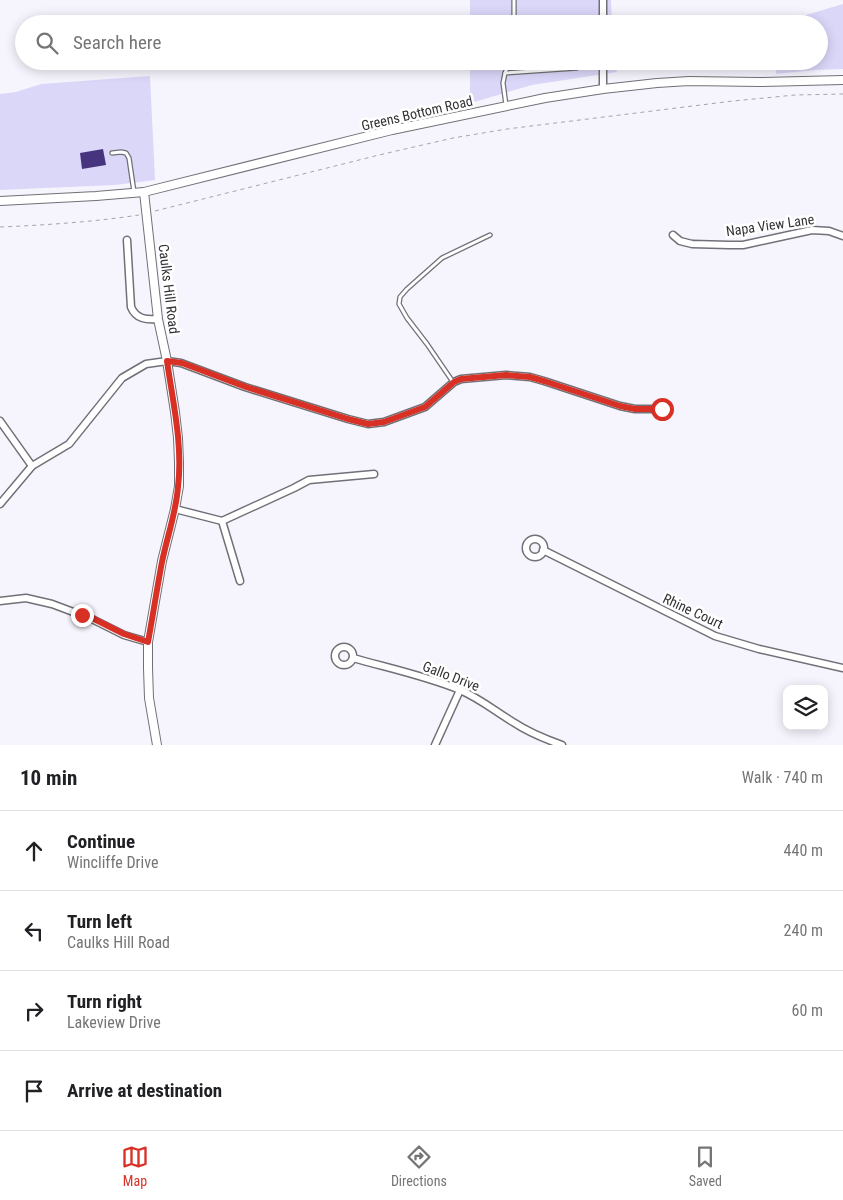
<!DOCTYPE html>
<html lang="en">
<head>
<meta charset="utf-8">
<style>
  :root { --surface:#fff; --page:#f6f6f6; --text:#202124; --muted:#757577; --line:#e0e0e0; --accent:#d93025 }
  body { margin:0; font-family:"Roboto Condensed",sans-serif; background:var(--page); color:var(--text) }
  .controls { position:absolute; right:15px; bottom:15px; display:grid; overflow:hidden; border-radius:10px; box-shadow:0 2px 12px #0003 }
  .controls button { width:45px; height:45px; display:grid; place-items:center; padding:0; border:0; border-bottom:1px solid var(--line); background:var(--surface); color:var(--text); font:25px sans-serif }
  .stop { position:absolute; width:15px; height:15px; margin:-11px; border:4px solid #d93025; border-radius:50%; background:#fff }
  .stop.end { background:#d93025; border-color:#fff; box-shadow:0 1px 5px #0008 }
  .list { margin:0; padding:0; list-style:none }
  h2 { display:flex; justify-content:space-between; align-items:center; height:65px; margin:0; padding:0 20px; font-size:21px }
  h2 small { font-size:16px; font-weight:400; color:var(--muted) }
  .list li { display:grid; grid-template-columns:32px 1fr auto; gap:15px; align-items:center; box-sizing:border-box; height:80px; padding:0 20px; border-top:1px solid var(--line) }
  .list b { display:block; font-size:19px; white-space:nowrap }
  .list p { margin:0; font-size:16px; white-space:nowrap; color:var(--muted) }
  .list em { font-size:16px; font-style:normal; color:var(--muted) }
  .icon { flex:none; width:28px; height:28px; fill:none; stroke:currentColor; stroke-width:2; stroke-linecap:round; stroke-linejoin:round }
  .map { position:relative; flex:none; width:843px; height:745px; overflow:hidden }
  .search { position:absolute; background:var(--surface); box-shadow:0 2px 12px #0003; left:15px; right:15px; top:15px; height:55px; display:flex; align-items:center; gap:12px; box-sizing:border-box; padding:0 18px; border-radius:28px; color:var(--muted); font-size:19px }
  .sheet { height:385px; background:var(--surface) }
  nav { display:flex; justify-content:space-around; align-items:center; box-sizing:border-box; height:70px; border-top:1px solid var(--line); background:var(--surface); font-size:14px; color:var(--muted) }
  nav a { display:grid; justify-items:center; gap:2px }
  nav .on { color:var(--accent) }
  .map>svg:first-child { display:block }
</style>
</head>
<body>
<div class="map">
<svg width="843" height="745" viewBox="0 0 843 745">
  <rect width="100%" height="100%" fill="#f6f5fd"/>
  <!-- green -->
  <g fill="#dbd7f9">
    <polygon points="470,0 611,0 612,24 470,24"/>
    <polygon points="843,4 843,69 816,70 776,74 777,61 819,61 819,24 790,24 806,15"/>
    <polygon points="470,61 613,61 617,72 532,85 464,105 470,92"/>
    <polygon points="150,76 155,180 115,185 0,190 0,94 16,92 41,84"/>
  </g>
  <!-- building -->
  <g fill="#47347f">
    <polygon points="489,15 503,16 502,24 488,24"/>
    <polygon points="103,149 106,165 82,169 80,153"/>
  </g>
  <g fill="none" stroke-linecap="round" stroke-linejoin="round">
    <!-- service casing -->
    <g stroke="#717076" stroke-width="5.5">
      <g id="service">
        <polyline points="514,24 514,0"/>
        <polyline points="505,73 510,61"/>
        <polyline points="506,105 503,83 505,73 577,68"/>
        <polyline points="112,153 121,152 126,153 129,158 134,192"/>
        <polyline points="453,382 427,344 407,318 399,304 400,297 407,289 442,258 490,235"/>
      </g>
    </g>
    <!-- minor casing -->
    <g stroke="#717076" stroke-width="9">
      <g id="minor">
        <polyline points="603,0 603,24"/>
        <polyline points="603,61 603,89"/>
        <polyline points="673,235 680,241 692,244 729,245 743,245 812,230 829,231 843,236"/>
        <path d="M 127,240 L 131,307 C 136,319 146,320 158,319"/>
        <polyline points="0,421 32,466"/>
        <polyline points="0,504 32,466 69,444 122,378 146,364 167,361 181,363 245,387 348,419 368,424 384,422 425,407 447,388 454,382 461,379 506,375 530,377 544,381 620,406 635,409 666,409"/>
        <polyline points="175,509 222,521 294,488 309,480 374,474"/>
        <polyline points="222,521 240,581"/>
        <circle cx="535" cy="548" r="9"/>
        <polyline points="543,550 715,636 759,649 843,668"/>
        <polyline points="0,601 26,598 52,604 92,619 124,635 148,642"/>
        <circle cx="344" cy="656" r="9"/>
        <path d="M 353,658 C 388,668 426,676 460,690 C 479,698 495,711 513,722 C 528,732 545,739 562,745"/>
        <polyline points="435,745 460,690"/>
      </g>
    </g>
    <!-- tertiary casing -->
    <g stroke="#717076" stroke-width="10">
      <g id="tertiary">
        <polyline points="144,192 158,319 167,361 175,412 178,438 179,462 179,486 175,509 162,561 148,642 148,668 149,698 157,745"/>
        <polyline points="0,201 96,196 144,192 392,130 545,98 603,89 657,83 689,81 760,82 843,80"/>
      </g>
    </g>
    <!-- path -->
    <g stroke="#a5a4aa" stroke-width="1" stroke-dasharray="4 4" stroke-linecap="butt">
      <polyline points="155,211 379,155 453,138 507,129 733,101 795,95 843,94"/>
      <path d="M 0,227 C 47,225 92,222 139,215"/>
    </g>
    <!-- service -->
    <use href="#service" stroke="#fff" stroke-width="3"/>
    <!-- minor -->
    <use href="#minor" stroke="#fff" stroke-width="6"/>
    <!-- tertiary -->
    <use href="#tertiary" stroke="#fff" stroke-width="8"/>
  </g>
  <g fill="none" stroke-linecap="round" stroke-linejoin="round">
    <!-- route -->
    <path stroke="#d93025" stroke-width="6" d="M 82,615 L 92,618 L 124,634 L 148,642 C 153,615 157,588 162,562 C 167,537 176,513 178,487 C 183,445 173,403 167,361 L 182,363 L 246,387 L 348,419 L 368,424 L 384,422 L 425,407 L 454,382 L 461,379 L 506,375 L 530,377 L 544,381 L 620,406 L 635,409 L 662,409"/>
  </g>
  <g text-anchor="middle" stroke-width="5" stroke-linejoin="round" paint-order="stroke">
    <!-- street labels -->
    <g font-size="14" fill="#333336" stroke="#fff">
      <text transform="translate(417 113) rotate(-13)" y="5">Greens Bottom Road</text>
      <text transform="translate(770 225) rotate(-8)" y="5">Napa View Lane</text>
      <text transform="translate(169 289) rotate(83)" y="5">Caulks Hill Road</text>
      <text transform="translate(693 611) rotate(25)" y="5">Rhine Court</text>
      <text transform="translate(451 676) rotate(21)" y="5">Gallo Drive</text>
    </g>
  </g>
</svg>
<div class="controls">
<button><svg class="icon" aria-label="layers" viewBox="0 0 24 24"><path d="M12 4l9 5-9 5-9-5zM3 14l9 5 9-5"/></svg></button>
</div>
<div class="stop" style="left:662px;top:409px"></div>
<div class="stop end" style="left:82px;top:615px"></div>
<div class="search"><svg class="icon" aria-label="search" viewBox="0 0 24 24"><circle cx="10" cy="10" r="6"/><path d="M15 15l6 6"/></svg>Search here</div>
</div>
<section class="sheet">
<h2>10 min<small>Walk · 740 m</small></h2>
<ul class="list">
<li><svg class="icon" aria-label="ahead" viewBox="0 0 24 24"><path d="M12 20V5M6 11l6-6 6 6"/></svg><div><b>Continue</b><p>Wincliffe Drive</p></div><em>440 m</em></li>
<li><svg class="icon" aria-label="left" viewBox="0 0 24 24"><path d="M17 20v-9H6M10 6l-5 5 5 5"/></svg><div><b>Turn left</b><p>Caulks Hill Road</p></div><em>240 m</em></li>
<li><svg class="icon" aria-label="right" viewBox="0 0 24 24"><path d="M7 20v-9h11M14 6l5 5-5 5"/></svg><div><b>Turn right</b><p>Lakeview Drive</p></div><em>60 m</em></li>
<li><svg class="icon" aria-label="arrive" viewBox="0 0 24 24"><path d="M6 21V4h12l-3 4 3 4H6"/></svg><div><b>Arrive at destination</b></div></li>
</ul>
</section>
<nav>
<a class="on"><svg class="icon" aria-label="map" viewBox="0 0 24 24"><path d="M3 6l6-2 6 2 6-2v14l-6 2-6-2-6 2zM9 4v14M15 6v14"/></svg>Map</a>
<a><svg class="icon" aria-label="directions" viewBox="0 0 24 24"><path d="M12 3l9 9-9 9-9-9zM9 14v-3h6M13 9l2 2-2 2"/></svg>Directions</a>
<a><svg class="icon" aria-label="saved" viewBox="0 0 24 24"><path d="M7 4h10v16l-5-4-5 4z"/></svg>Saved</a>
</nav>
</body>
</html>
